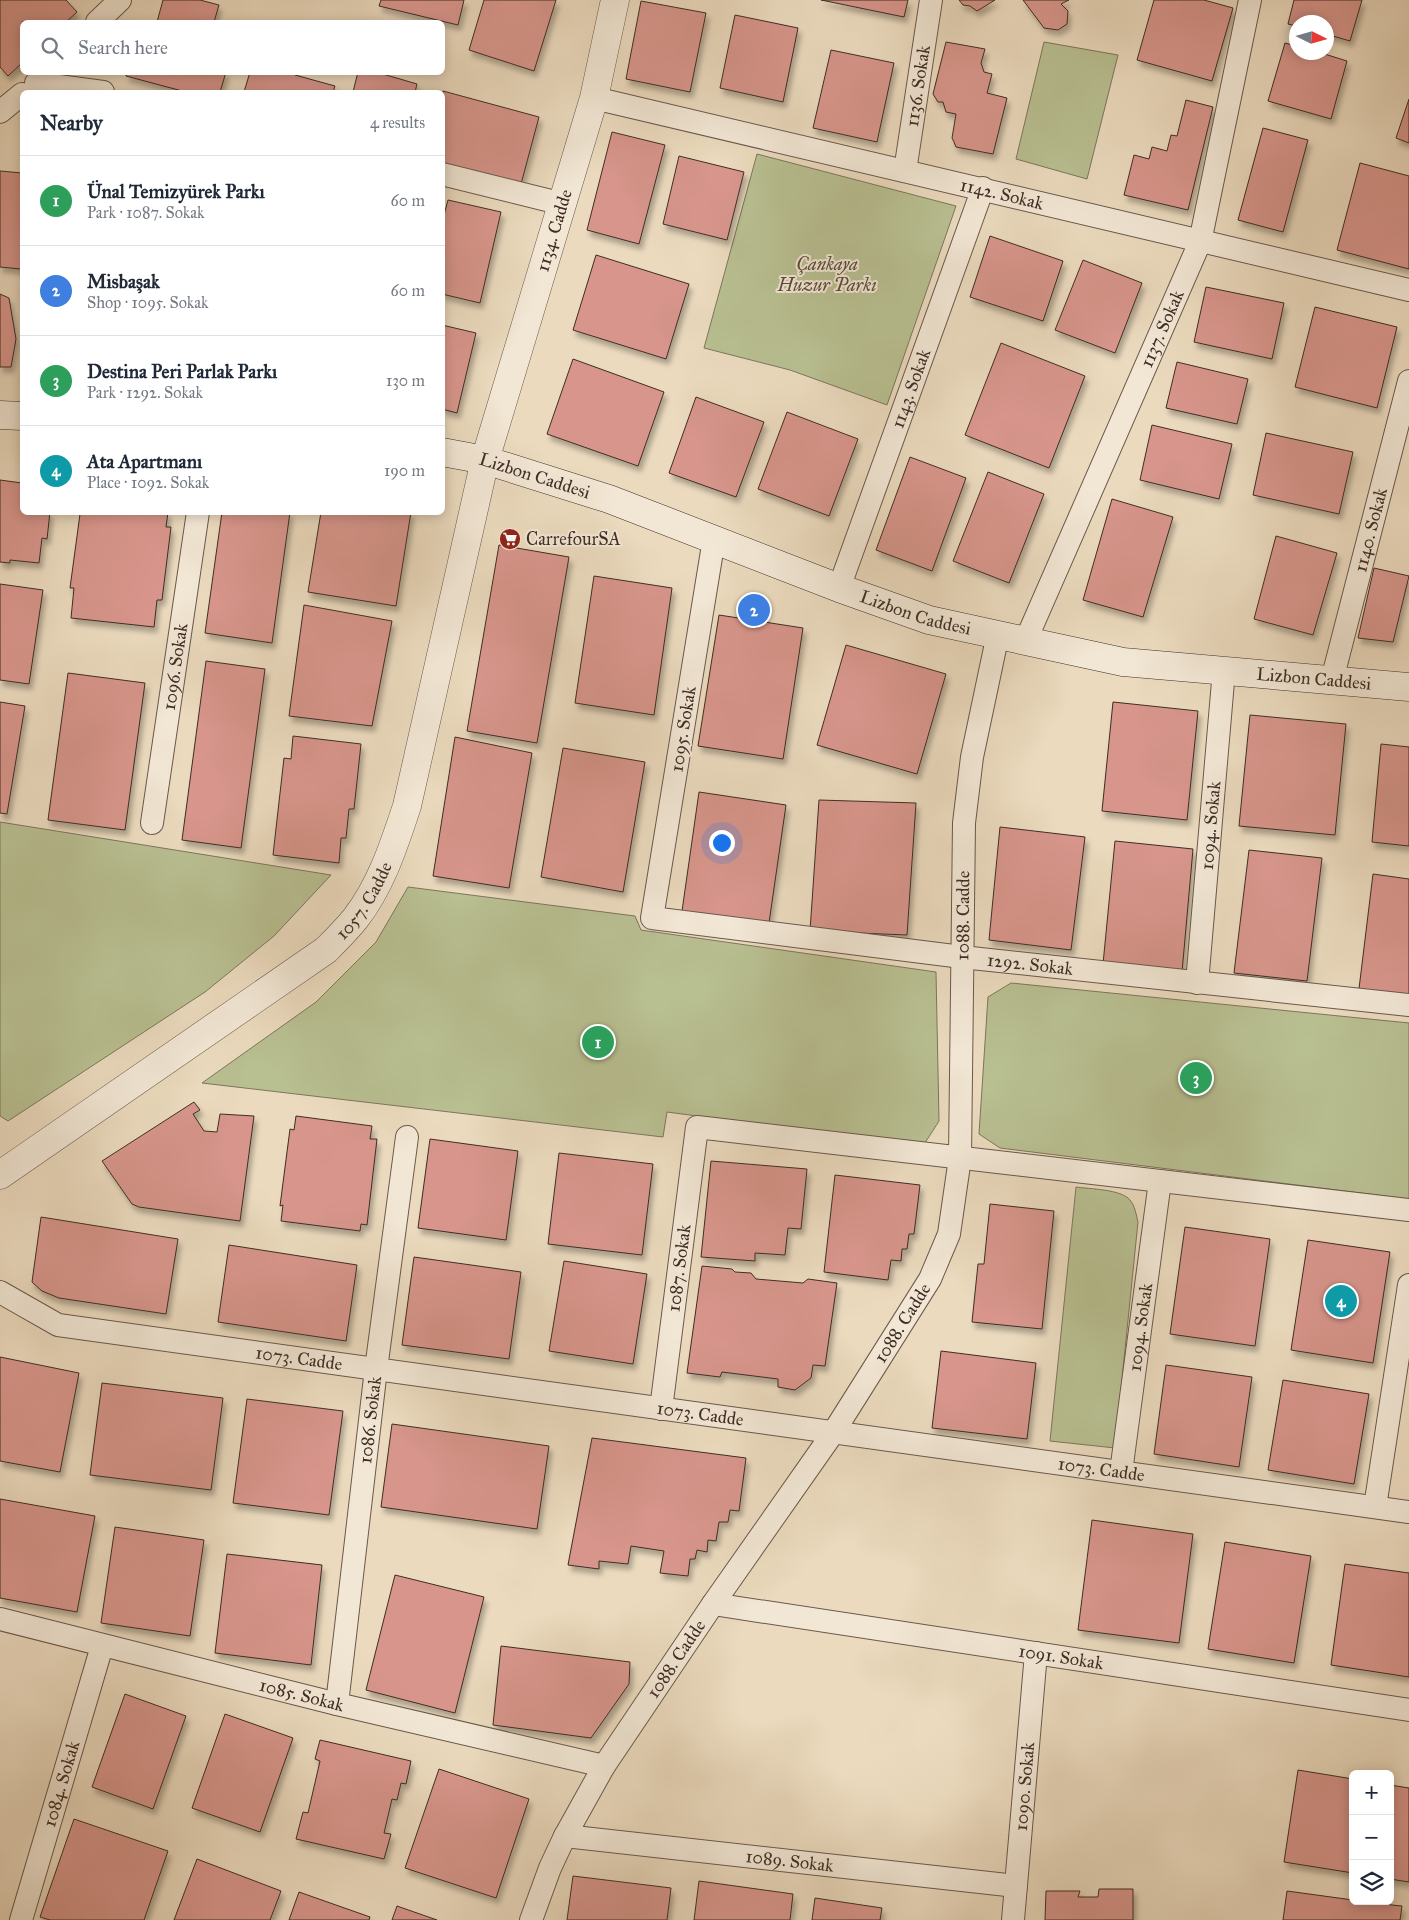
<!DOCTYPE html>
<html lang="en">
<head>
<meta charset="utf-8">
<style>
  :root { --surface:#fff; --page:#f2f2f3; --text:#1f2937; --muted:#747a83; --line:#e0e1e3; --accent:#db2777 }
  body { margin:0; font-family:"IM FELL Great Primer",serif; background:var(--page); color:var(--text) }
  .controls { position:absolute; right:15px; bottom:15px; display:grid; overflow:hidden; border-radius:8px; box-shadow:0 2px 12px #0003 }
  .controls button { width:45px; height:45px; display:grid; place-items:center; padding:0; border:0; border-bottom:1px solid var(--line); background:var(--surface); color:var(--text); font:25px sans-serif }
  .compass { position:absolute; left:1289px; top:15px; width:45px; height:45px; border-radius:50%; background:var(--surface); box-shadow:0 2px 12px #0003; rotate:95deg }
  .you { position:absolute; left:721px; top:842px; width:18px; height:18px; margin:-12px; border:4px solid #fff; border-radius:50%; background:#1a73e8; box-shadow:0 0 0 8px #1a73e833 }
  .badge { display:grid; place-items:center; width:32px; height:32px; border-radius:50%; background:var(--accent); color:#fff; font-size:16px; font-weight:700 }
  .pin { position:absolute; translate:-50% -50%; border:2px solid #fff; box-shadow:0 1px 5px #0006 }
  .list { margin:0; padding:0; list-style:none }
  h2 { display:flex; justify-content:space-between; align-items:center; height:65px; margin:0; padding:0 20px; font-size:21px }
  h2 small { font-size:16px; font-weight:400; color:var(--muted) }
  .list li { display:grid; grid-template-columns:32px 1fr auto; gap:15px; align-items:center; box-sizing:border-box; height:90px; padding:0 20px; border-top:1px solid var(--line) }
  .list b { display:block; font-size:19px; white-space:nowrap }
  .list p { margin:0; font-size:16px; white-space:nowrap; color:var(--muted) }
  .list em { font-size:16px; font-style:normal; color:var(--muted) }
  .icon { flex:none; width:28px; height:28px; fill:none; stroke:currentColor; stroke-width:2; stroke-linecap:round; stroke-linejoin:round }
  .map { position:relative; flex:none; width:1409px; height:1920px; overflow:hidden }
  .search { position:absolute; background:var(--surface); box-shadow:0 2px 12px #0003; left:20px; top:20px; width:425px; height:55px; display:flex; align-items:center; gap:12px; box-sizing:border-box; padding:0 18px; border-radius:8px; color:var(--muted); font-size:19px }
  .panel { position:absolute; background:var(--surface); box-shadow:0 2px 12px #0003; left:20px; top:90px; width:425px; height:425px; border-radius:8px }
  .map>svg:first-child { display:block }
</style>
</head>
<body>
<div class="map">
<svg width="1409" height="1920" viewBox="0 0 1409 1920">
  <defs>
    <filter id="shadow"><feDropShadow dx="3" dy="5.5" stdDeviation="2.5" flood-color="#0004"/></filter>
  </defs>
  <rect width="100%" height="100%" fill="#ebdabe"/>
  <filter id="stains"><feTurbulence type="fractalNoise" baseFrequency=".004" numOctaves="4"/><feColorMatrix values="0 0 0 0 .2 0 0 0 0 .09 0 0 0 0 .02 0 0 0 .5 -.17"/></filter>
  <radialGradient id="worn" r=".72"><stop offset=".6" stop-color="#630" stop-opacity="0"/><stop offset="1" stop-color="#630" stop-opacity=".3"/></radialGradient>
  <!-- green -->
  <g fill="#b8bf91" stroke="#7c765b">
    <polygon points="1044,42 1118,55 1087,179 1016,159"/>
    <polygon points="757,154 956,206 887,405 790,370 704,348"/>
    <polygon points="0,822 331,875 274,936 205,992 8,1121 0,1116"/>
    <polygon points="408,887 635,916 641,930 936,972 939,1121 923,1146 667,1112 663,1137 202,1083 316,1002 376,942"/>
    <polygon points="1011,983 1409,1023 1409,1199 1000,1148 979,1134 988,997"/>
    <path d="M 1076,1187 C 1089,1189 1121,1189 1130,1200 C 1135,1206 1136,1214 1138,1222 L 1115,1448 L 1050,1441 Z"/>
  </g>
  <!-- building -->
  <g fill="#d7958b" stroke="#3f2d25" filter="url(#shadow)">
    <polygon points="0,0 66,0 77,12 66,22 22,22 22,63 8,76 0,67"/>
    <polygon points="163,0 200,0 219,5 214,22 157,22"/>
    <polygon points="381,0 464,0 458,25 379,6"/>
    <polygon points="484,0 556,0 534,71 469,50"/>
    <polygon points="821,0 908,0 904,17"/>
    <polygon points="959,0 995,0 977,11 970,6 963,5"/>
    <polygon points="1023,0 1069,0 1061,4 1068,11 1067,24 1058,30 1044,28"/>
    <polygon points="1154,0 1204,0 1233,8 1212,81 1137,60"/>
    <polygon points="1294,0 1362,0 1350,41 1326,34 1326,22 1296,22 1296,26 1288,24"/>
    <polygon points="641,1 706,13 690,92 626,79"/>
    <polygon points="735,15 798,28 783,102 720,88"/>
    <polygon points="946,42 985,49 981,63 984,72 992,74 987,93 1007,98 993,154 956,147 954,142 952,138 956,114 946,112 943,102 938,102 933,94"/>
    <polygon points="1285,43 1296,46 1296,52 1318,52 1347,61 1331,119 1268,101"/>
    <polygon points="831,50 894,63 877,142 813,128"/>
    <polygon points="127,72 226,72 220,92 186,92 126,76"/>
    <polygon points="250,72 296,72 295,75 335,86 333,92 244,92"/>
    <polygon points="358,72 376,72 417,84 415,92 353,92"/>
    <polygon points="443,91 539,117 521,184 442,163"/>
    <polygon points="1409,99 1409,143 1396,138"/>
    <polygon points="1186,100 1213,107 1188,210 1124,195 1134,155 1149,159 1152,147 1167,151 1171,135 1177,136"/>
    <polygon points="1263,128 1308,140 1283,232 1238,220"/>
    <polygon points="612,132 665,145 639,244 587,230"/>
    <polygon points="679,156 744,172 727,240 663,224"/>
    <polygon points="1360,163 1409,176 1409,269 1337,250"/>
    <polygon points="0,171 22,173 22,256 21,269 0,267"/>
    <polygon points="448,200 501,212 480,303 442,294 442,222"/>
    <polygon points="990,236 1063,261 1043,321 970,297"/>
    <polygon points="596,255 689,284 666,359 573,330"/>
    <polygon points="1083,260 1142,283 1115,353 1055,330"/>
    <polygon points="1206,287 1284,303 1272,359 1194,342"/>
    <polygon points="0,294 9,298 16,339 11,367 0,367"/>
    <polygon points="1315,307 1397,327 1377,408 1295,387"/>
    <polygon points="442,325 476,333 457,413 442,409"/>
    <polygon points="1001,343 1085,376 1049,468 965,435"/>
    <polygon points="573,359 664,392 638,466 547,434"/>
    <polygon points="1177,362 1248,379 1237,424 1166,408"/>
    <polygon points="696,397 764,422 736,497 669,473"/>
    <polygon points="787,412 858,439 829,516 758,489"/>
    <polygon points="1152,425 1232,444 1219,499 1140,480"/>
    <polygon points="1266,433 1353,452 1339,514 1253,495"/>
    <polygon points="910,457 966,478 932,571 876,550"/>
    <polygon points="988,472 1044,494 1009,583 953,561"/>
    <polygon points="0,480 22,483 22,512 50,512 47,539 42,538 39,563 10,560 10,563 0,562"/>
    <polygon points="1112,499 1173,517 1143,617 1083,600"/>
    <polygon points="86,512 168,512 166,527 171,527 162,600 157,600 154,627 71,618 74,588 70,588 80,514"/>
    <polygon points="222,512 290,512 272,643 205,633"/>
    <polygon points="321,512 411,512 396,606 308,592"/>
    <polygon points="1276,536 1337,553 1313,635 1254,619"/>
    <polygon points="499,545 569,557 537,743 467,731"/>
    <polygon points="1374,568 1409,576 1393,642 1358,638"/>
    <polygon points="594,576 672,588 654,715 575,703"/>
    <polygon points="0,584 43,590 29,684 0,680"/>
    <polygon points="304,605 392,621 372,726 289,716"/>
    <polygon points="719,615 803,628 783,759 698,746"/>
    <polygon points="846,645 946,674 917,774 817,745"/>
    <polygon points="206,661 265,669 241,848 182,840"/>
    <polygon points="68,673 145,683 125,830 48,820"/>
    <polygon points="0,702 25,706 7,814 0,813"/>
    <polygon points="1113,702 1198,711 1187,820 1102,811"/>
    <polygon points="1250,715 1346,724 1335,835 1239,826"/>
    <polygon points="293,736 361,744 354,809 349,809 346,838 341,838 339,863 273,855 284,758 291,759"/>
    <polygon points="455,737 532,753 509,888 433,876"/>
    <polygon points="1381,744 1409,747 1409,846 1372,842"/>
    <polygon points="563,748 645,762 623,892 541,877"/>
    <polygon points="699,792 786,805 769,923 682,911"/>
    <polygon points="819,800 916,803 907,935 810,931"/>
    <polygon points="1000,827 1085,837 1071,950 989,940"/>
    <polygon points="1115,841 1193,849 1182,972 1103,964"/>
    <polygon points="1249,850 1322,858 1307,981 1234,973"/>
    <polygon points="1373,874 1409,879 1409,1003 1358,997"/>
    <polygon points="194,1102 200,1110 193,1114 204,1131 217,1132 220,1114 254,1116 240,1221 139,1207 132,1204 102,1161"/>
    <polygon points="296,1116 372,1126 370,1139 377,1139 367,1225 361,1224 360,1231 281,1221 283,1205 280,1206 290,1129 294,1130"/>
    <polygon points="430,1139 518,1151 506,1240 418,1228"/>
    <polygon points="559,1153 653,1164 642,1255 548,1244"/>
    <polygon points="711,1161 807,1169 801,1229 788,1228 785,1255 755,1253 755,1261 701,1257"/>
    <polygon points="835,1175 920,1185 914,1234 909,1234 907,1249 902,1249 901,1261 891,1260 888,1280 824,1272"/>
    <polygon points="990,1204 1054,1211 1042,1329 972,1322 978,1264 984,1264"/>
    <polygon points="41,1217 178,1239 166,1314 59,1298 42,1291 32,1282"/>
    <polygon points="1185,1227 1270,1239 1255,1346 1170,1334"/>
    <polygon points="1308,1240 1390,1252 1373,1363 1291,1350"/>
    <polygon points="229,1245 357,1265 346,1341 218,1322"/>
    <polygon points="414,1257 521,1272 509,1359 402,1345"/>
    <polygon points="564,1261 647,1274 633,1364 549,1351"/>
    <polygon points="702,1266 732,1269 735,1272 751,1273 756,1279 803,1283 808,1279 837,1283 825,1366 813,1365 811,1378 795,1390 778,1387 778,1379 722,1372 720,1377 687,1373"/>
    <polygon points="941,1351 1036,1363 1027,1439 932,1428"/>
    <polygon points="0,1357 79,1373 60,1472 0,1461"/>
    <polygon points="1166,1365 1252,1377 1239,1467 1154,1454"/>
    <polygon points="1283,1380 1369,1394 1354,1484 1268,1470"/>
    <polygon points="102,1383 223,1398 211,1490 90,1475"/>
    <polygon points="247,1399 343,1411 329,1515 233,1503"/>
    <polygon points="392,1424 549,1446 537,1529 381,1507"/>
    <polygon points="592,1438 746,1458 739,1511 730,1510 728,1522 719,1522 716,1541 708,1540 707,1552 697,1550 695,1559 690,1559 688,1576 660,1573 664,1551 631,1546 628,1564 599,1561 599,1569 568,1565"/>
    <polygon points="0,1499 95,1516 77,1612 0,1598"/>
    <polygon points="1092,1520 1193,1534 1179,1643 1078,1630"/>
    <polygon points="115,1527 204,1540 190,1636 101,1623"/>
    <polygon points="1225,1542 1311,1556 1294,1663 1208,1649"/>
    <polygon points="227,1554 322,1565 311,1665 215,1653"/>
    <polygon points="1345,1564 1409,1573 1409,1677 1331,1665"/>
    <polygon points="395,1575 484,1597 455,1713 366,1690"/>
    <polygon points="501,1646 630,1662 629,1684 591,1738 493,1725"/>
    <polygon points="125,1694 186,1716 153,1809 92,1787"/>
    <polygon points="225,1714 293,1738 260,1832 192,1808"/>
    <polygon points="320,1740 411,1761 406,1784 401,1783 397,1800 392,1799 384,1833 391,1834 384,1859 296,1839 303,1812 308,1813 320,1761 315,1759"/>
    <polygon points="439,1769 529,1799 496,1898 405,1868"/>
    <polygon points="1298,1770 1353,1779 1353,1873 1284,1862"/>
    <polygon points="1390,1785 1409,1788 1409,1882 1390,1879"/>
    <polygon points="74,1819 168,1851 144,1920 50,1920 40,1917"/>
    <polygon points="197,1859 281,1891 270,1920 174,1920"/>
    <polygon points="573,1876 671,1888 667,1920 567,1920"/>
    <polygon points="699,1881 793,1894 790,1920 694,1920"/>
    <polygon points="1099,1889 1133,1889 1133,1920 1045,1920 1046,1891 1080,1891 1078,1897 1098,1897"/>
    <polygon points="1287,1891 1353,1900 1353,1901 1402,1906 1400,1920 1283,1920"/>
    <polygon points="299,1892 370,1917 369,1920 289,1920"/>
    <polygon points="815,1898 882,1908 880,1920 812,1920"/>
    <polygon points="397,1906 437,1920 392,1920"/>
  </g>
  <g fill="none" stroke-linecap="round" stroke-linejoin="round">
    <!-- minor casing -->
    <g stroke="#6a584b" stroke-width="24">
      <g id="minor">
        <polyline points="97,22 120,0"/>
        <polyline points="36,83 103,92"/>
        <path id="s1" d="M 594,98 L 1409,290"/>
        <polyline points="0,112 22,94"/>
        <path id="s2" d="M 905,171 L 931,0"/>
        <polyline points="442,174 563,204"/>
        <path id="s3" d="M 714,539 L 652,918 L 962,957 L 1409,1005"/>
        <path id="s4" d="M 839,588 L 983,188"/>
        <path id="s5" d="M 1025,642 L 1200,242 L 1250,0"/>
        <path id="s6" d="M 1332,680 L 1409,381"/>
        <path id="s7" d="M 152,823 L 198,512"/>
        <path id="s8" d="M 1197,983 L 1224,670"/>
        <path id="s9" d="M 0,1292 L 58,1325 L 1409,1512"/>
        <path id="s10" d="M 661,1409 L 697,1127 L 1409,1210"/>
        <path id="s11" d="M 1121,1472 L 1160,1181"/>
        <polyline points="1375,1507 1409,1285"/>
        <path id="s12" d="M 713,1604 L 1409,1710"/>
        <path id="s13" d="M 0,1619 L 337,1704 L 604,1766"/>
        <path id="s14" d="M 337,1704 L 376,1369 L 407,1137"/>
        <path id="s15" d="M 565,1836 L 1016,1886"/>
        <path id="s16" d="M 21,1920 L 102,1646"/>
        <path id="s17" d="M 531,1920 L 550,1868 L 565,1836 L 604,1766 L 713,1604 L 833,1433 L 930,1279 L 949,1234 L 960,1158 L 964,823 L 972,757 L 998,634"/>
        <path id="s18" d="M 1013,1920 L 1036,1653"/>
      </g>
    </g>
    <!-- tertiary casing -->
    <g stroke="#6a584b" stroke-width="29">
      <g id="tertiary">
        <path id="s19" d="M 0,1175 L 326,950 C 336,940 346,930 355,919 C 381,886 394,845 407,806 L 485,460 L 579,148 L 594,98 L 615,0"/>
      </g>
    </g>
    <!-- secondary casing -->
    <g stroke="#3f2d25" stroke-width="29">
      <g id="secondary">
        <polyline points="0,415 22,416"/>
        <path id="s20" d="M 442,452 L 485,460 L 609,499 L 839,588 L 929,620 L 1123,662 L 1409,687"/>
      </g>
    </g>
    <!-- minor -->
    <use href="#minor" stroke="#f2e7d5" stroke-width="22"/>
    <!-- tertiary -->
    <use href="#tertiary" stroke="#f2e7d5" stroke-width="28"/>
    <!-- secondary -->
    <use href="#secondary" stroke="#f2e7d5" stroke-width="28"/>
  </g>
  <!-- icons -->
  <defs>
    <g id="supermarket-disc" transform="scale(1.125)"><circle r="9.5" fill="#8f2418" stroke="#f2e7d5"/><path d="M-6-5.5h2.5l.6 2H6L4.5 2H-2.5L-4.4-4H-6ZM-1.5 3.2a1.3 1.3 0 1 0 .1 0ZM3 3.2a1.3 1.3 0 1 0 .1 0Z" fill="#fff"/></g>
  </defs>
  <g fill-rule="evenodd">
    <use href="#supermarket-disc" x="510" y="539"/>
  </g>
  <g text-anchor="middle" stroke-width="4" stroke-linejoin="round" paint-order="stroke">
    <!-- street labels -->
    <g font-size="18" fill="#3f2d25" stroke="#f2e7d5">
      <text dy="6" stroke="none"><textPath href="#s2" startOffset="86">1136. Sokak</textPath></text>
      <text dy="6" stroke="none"><textPath href="#s1" startOffset="419">1142. Sokak</textPath></text>
      <text dy="6" stroke="none"><textPath href="#s19" startOffset="1158">1134. Cadde</textPath></text>
      <text dy="6" stroke="none"><textPath href="#s5" startOffset="342">1137. Sokak</textPath></text>
      <text dy="6" stroke="none"><textPath href="#s4" startOffset="212">1143. Sokak</textPath></text>
      <text dy="6" stroke="none"><textPath href="#s20" startOffset="96">Lizbon Caddesi</textPath></text>
      <text dy="6" stroke="none"><textPath href="#s6" startOffset="155">1140. Sokak</textPath></text>
      <text dy="6" stroke="none"><textPath href="#s20" startOffset="501">Lizbon Caddesi</textPath></text>
      <text dy="6" stroke="none"><textPath href="#s7" startOffset="158">1096. Sokak</textPath></text>
      <text dy="6" stroke="none"><textPath href="#s20" startOffset="906">Lizbon Caddesi</textPath></text>
      <text transform="translate(683 729) rotate(-81)" y="6">1095. Sokak</text>
      <text dy="6" stroke="none"><textPath href="#s8" startOffset="158">1094. Sokak</textPath></text>
      <text dy="6" stroke="none"><textPath href="#s19" startOffset="459">1057. Cadde</textPath></text>
      <text dy="6" stroke="none"><textPath href="#s17" startOffset="1125">1088. Cadde</textPath></text>
      <text dy="6" stroke="none"><textPath href="#s3" startOffset="765">1292. Sokak</textPath></text>
      <text dy="6" stroke="none"><textPath href="#s10" startOffset="142">1087. Sokak</textPath></text>
      <text dy="6" stroke="none"><textPath href="#s17" startOffset="705">1088. Cadde</textPath></text>
      <text dy="6" stroke="none"><textPath href="#s11" startOffset="146">1094. Sokak</textPath></text>
      <text dy="6" stroke="none"><textPath href="#s9" startOffset="310">1073. Cadde</textPath></text>
      <text dy="6" stroke="none"><textPath href="#s9" startOffset="715">1073. Cadde</textPath></text>
      <text dy="6" stroke="none"><textPath href="#s14" startOffset="286">1086. Sokak</textPath></text>
      <text dy="6" stroke="none"><textPath href="#s9" startOffset="1120">1073. Cadde</textPath></text>
      <text dy="6" stroke="none"><textPath href="#s12" startOffset="352">1091. Sokak</textPath></text>
      <text dy="6" stroke="none"><textPath href="#s17" startOffset="300">1088. Cadde</textPath></text>
      <text dy="6" stroke="none"><textPath href="#s13" startOffset="311">1085. Sokak</textPath></text>
      <text dy="6" stroke="none"><textPath href="#s16" startOffset="142">1084. Sokak</textPath></text>
      <text dy="6" stroke="none"><textPath href="#s18" startOffset="134">1090. Sokak</textPath></text>
      <text dy="6" stroke="none"><textPath href="#s15" startOffset="226">1089. Sokak</textPath></text>
    </g>
    <!-- park labels -->
    <g font-size="18" font-style="italic" fill="#574a3b" stroke="#f2e7d5">
      <text x="827" y="270">Çankaya<tspan x="827" dy="21">Huzur Parkı</tspan></text>
    </g>
    <!-- poi labels -->
    <g font-size="18" fill="#3f2d25" stroke="#f2e7d5" text-anchor="start">
      <text x="526" y="545">CarrefourSA</text>
    </g>
  </g>
  <rect width="100%" height="100%" filter="url(#stains)"/>
  <rect width="100%" height="100%" fill="url(#worn)"/>
</svg>
<div class="controls">
<button>+</button>
<button>−</button>
<button><svg class="icon" aria-label="layers" viewBox="0 0 24 24"><path d="M12 4l9 5-9 5-9-5zM3 14l9 5 9-5"/></svg></button>
</div>
<svg class="compass" viewBox="-18 -18 36 36"><path d="M0-13l5 13h-10z" fill="#e53935"/><path d="M0 13l5-13h-10z" fill="#747a83"/></svg>
<div class="you"></div>
<div class="pin badge" style="left:598px;top:1042px;background:#2e9e5b">1</div>
<div class="pin badge" style="left:754px;top:610px;background:#3f7fe0">2</div>
<div class="pin badge" style="left:1196px;top:1078px;background:#2e9e5b">3</div>
<div class="pin badge" style="left:1341px;top:1301px;background:#0f9aa8">4</div>
<div class="search"><svg class="icon" aria-label="search" viewBox="0 0 24 24"><circle cx="10" cy="10" r="6"/><path d="M15 15l6 6"/></svg>Search here</div>
<section class="panel">
<h2>Nearby<small>4 results</small></h2>
<ul class="list">
<li><span class="badge" style="background:#2e9e5b">1</span><div><b>Ünal Temizyürek Parkı</b><p>Park · 1087. Sokak</p></div><em>60 m</em></li>
<li><span class="badge" style="background:#3f7fe0">2</span><div><b>Misbaşak</b><p>Shop · 1095. Sokak</p></div><em>60 m</em></li>
<li><span class="badge" style="background:#2e9e5b">3</span><div><b>Destina Peri Parlak Parkı</b><p>Park · 1292. Sokak</p></div><em>130 m</em></li>
<li><span class="badge" style="background:#0f9aa8">4</span><div><b>Ata Apartmanı</b><p>Place · 1092. Sokak</p></div><em>190 m</em></li>
</ul>
</section>
</div>
</body>
</html>
